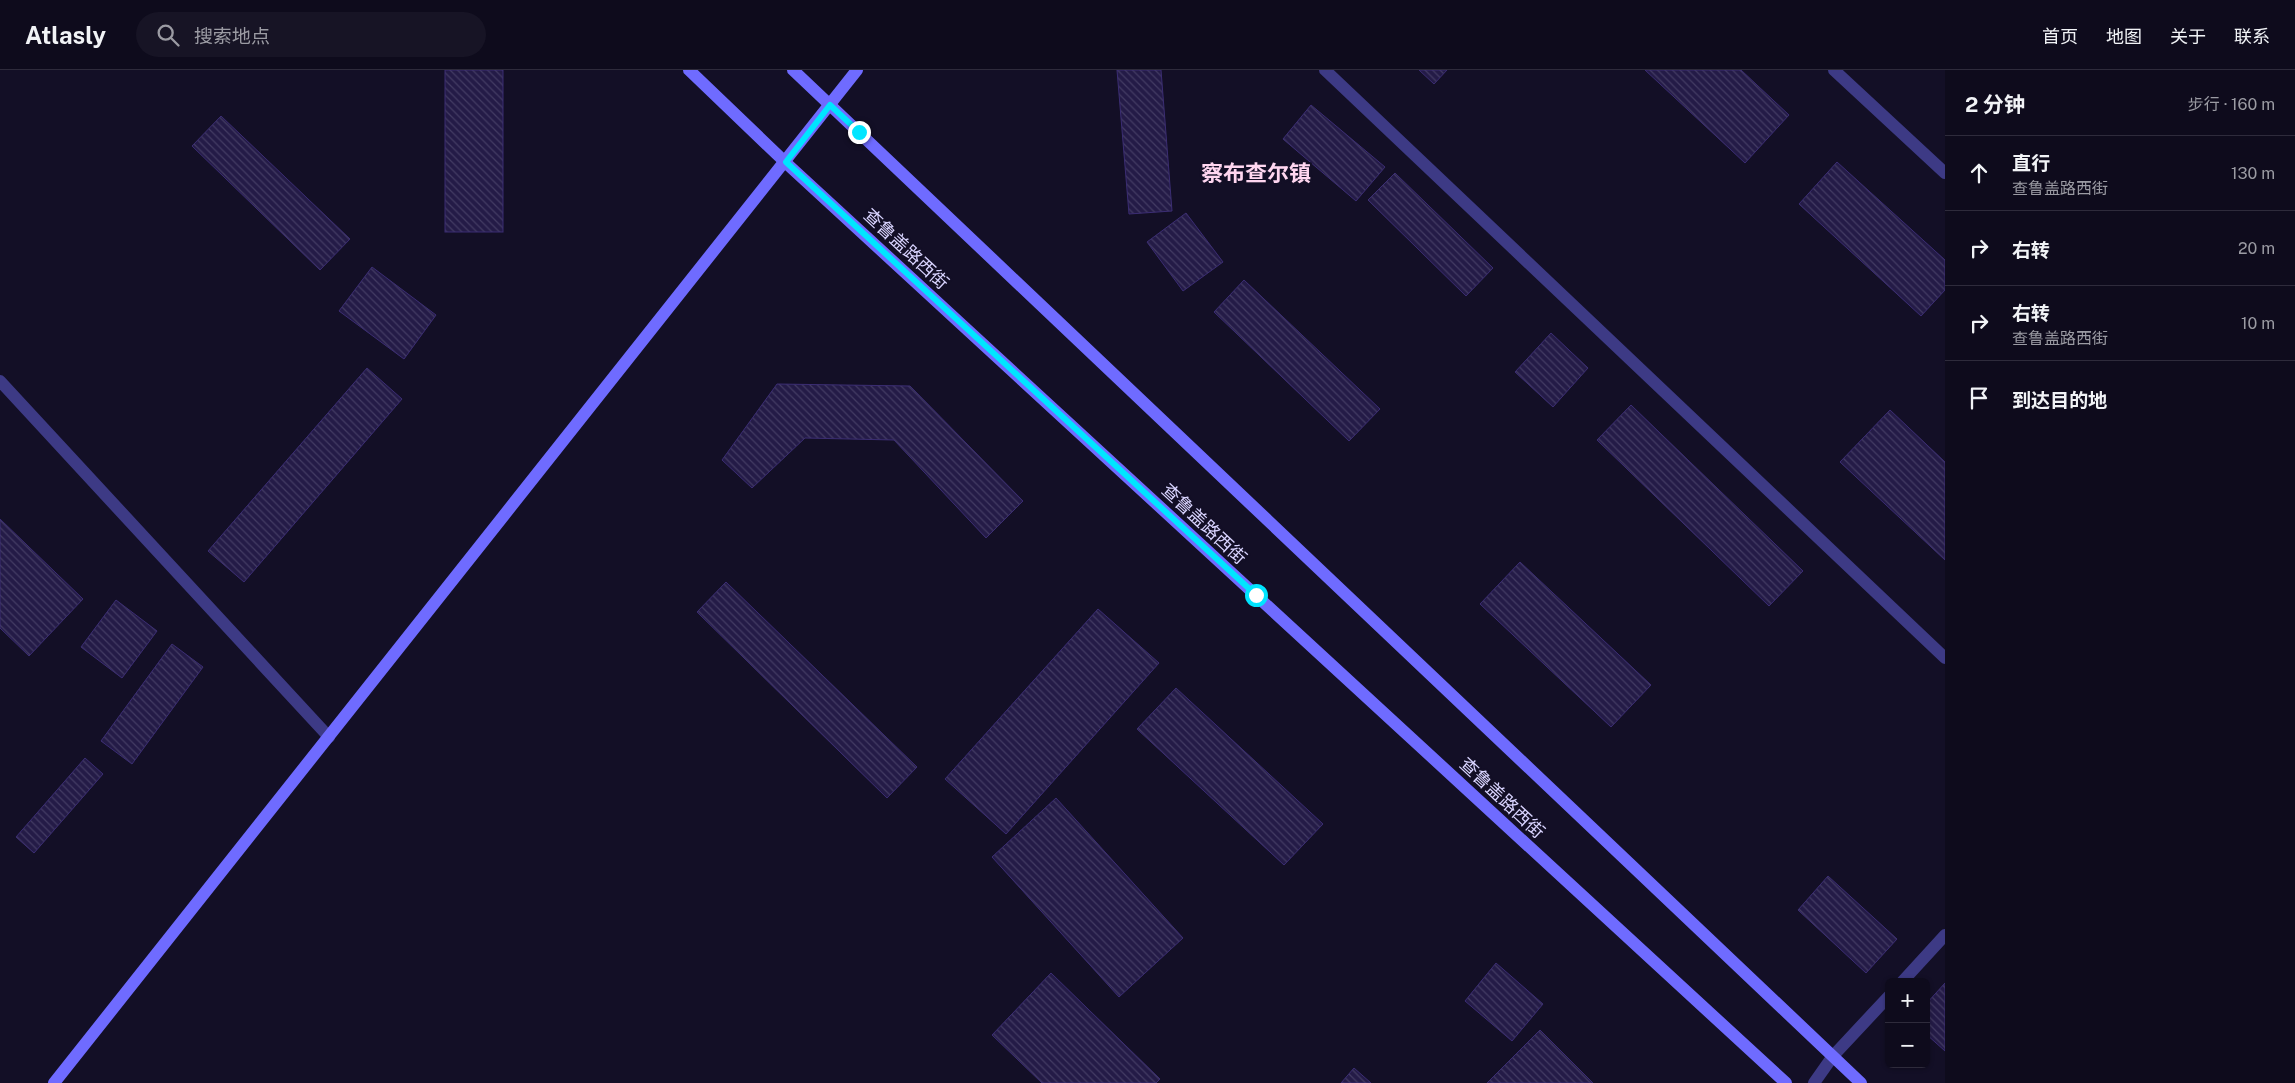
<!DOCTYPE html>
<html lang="zh">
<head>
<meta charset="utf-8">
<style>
  :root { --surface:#0e0b1c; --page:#171425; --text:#f1f3f6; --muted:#9b9ba3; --line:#2e2b3b }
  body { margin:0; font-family:"Public Sans","Noto Sans SC",sans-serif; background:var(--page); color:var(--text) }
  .controls { position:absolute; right:15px; bottom:15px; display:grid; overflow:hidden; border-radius:8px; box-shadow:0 1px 4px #0004 }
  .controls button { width:45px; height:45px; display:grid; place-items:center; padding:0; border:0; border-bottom:1px solid var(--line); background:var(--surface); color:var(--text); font:25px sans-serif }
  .stop { position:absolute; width:15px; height:15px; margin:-11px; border:4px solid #00e5ff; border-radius:50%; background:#fff }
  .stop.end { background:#00e5ff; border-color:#fff; box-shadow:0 1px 5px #0008 }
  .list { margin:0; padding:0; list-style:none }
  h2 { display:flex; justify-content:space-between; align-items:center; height:65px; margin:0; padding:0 20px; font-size:21px }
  h2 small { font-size:16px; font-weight:400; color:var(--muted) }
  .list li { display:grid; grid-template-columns:32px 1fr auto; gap:15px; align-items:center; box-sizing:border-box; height:75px; padding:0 20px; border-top:1px solid var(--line) }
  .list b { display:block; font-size:19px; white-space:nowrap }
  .list p { margin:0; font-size:16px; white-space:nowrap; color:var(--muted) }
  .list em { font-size:16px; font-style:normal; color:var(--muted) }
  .icon { flex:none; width:28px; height:28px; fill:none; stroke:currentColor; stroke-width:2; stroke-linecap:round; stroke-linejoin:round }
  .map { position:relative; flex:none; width:1945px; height:1013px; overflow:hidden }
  header { display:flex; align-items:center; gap:30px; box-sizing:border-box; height:70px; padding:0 25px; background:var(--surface); border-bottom:1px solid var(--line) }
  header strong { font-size:24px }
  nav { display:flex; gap:28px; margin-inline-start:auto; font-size:18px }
  .search { width:350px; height:45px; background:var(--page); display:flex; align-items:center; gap:12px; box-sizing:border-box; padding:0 18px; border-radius:28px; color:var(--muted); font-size:19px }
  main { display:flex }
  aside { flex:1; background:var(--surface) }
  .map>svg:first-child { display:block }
</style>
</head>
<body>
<header>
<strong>Atlasly</strong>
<div class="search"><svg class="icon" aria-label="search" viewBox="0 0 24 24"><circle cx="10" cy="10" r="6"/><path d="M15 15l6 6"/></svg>搜索地点</div>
<nav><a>首页</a><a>地图</a><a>关于</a><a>联系</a></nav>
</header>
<main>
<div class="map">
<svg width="1945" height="1013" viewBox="0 0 1945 1013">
  <defs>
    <pattern id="building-back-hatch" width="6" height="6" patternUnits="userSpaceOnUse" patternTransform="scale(1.25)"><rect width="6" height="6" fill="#241b47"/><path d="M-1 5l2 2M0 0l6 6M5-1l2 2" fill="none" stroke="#433b63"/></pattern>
  </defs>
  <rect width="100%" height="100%" fill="#130f26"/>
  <!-- building -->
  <g fill="url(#building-back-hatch)" stroke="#3b2d73">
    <rect x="445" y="0" width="58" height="162"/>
    <polygon points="1117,0 1161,0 1172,141 1129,144"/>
    <polygon points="1419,0 1447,0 1434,14"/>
    <polygon points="1645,0 1741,0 1789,45 1745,93"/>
    <polygon points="1311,35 1385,97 1356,131 1283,69"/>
    <polygon points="221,46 350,169 320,200 192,76"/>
    <polygon points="1837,92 1945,190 1945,220 1921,246 1799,134"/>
    <polygon points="1395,103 1493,198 1466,226 1368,130"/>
    <polygon points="1186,143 1223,192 1183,221 1147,172"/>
    <polygon points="372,197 436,245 404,289 339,241"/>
    <polygon points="1244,210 1380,339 1349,371 1214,242"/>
    <polygon points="1551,263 1588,298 1553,337 1515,302"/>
    <polygon points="367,298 402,329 244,512 208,481"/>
    <polygon points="777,314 910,316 1023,431 986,468 894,370 805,368 752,418 722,390"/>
    <polygon points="1631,335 1803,501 1769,536 1597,370"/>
    <polygon points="1890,340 1945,392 1945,490 1840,392"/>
    <polygon points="0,449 83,529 29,586 0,558"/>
    <polygon points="1520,492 1651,615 1611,657 1480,534"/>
    <polygon points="726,512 917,697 887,728 697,542"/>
    <polygon points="116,530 157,561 122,608 81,577"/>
    <polygon points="1098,539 1159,593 1006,764 945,709"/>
    <polygon points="172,574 203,597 132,694 101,671"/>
    <polygon points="1176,618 1323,754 1284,795 1137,659"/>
    <polygon points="85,688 103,704 34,783 16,767"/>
    <polygon points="1056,728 1183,868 1119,927 992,787"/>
    <polygon points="1828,806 1897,869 1866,903 1798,840"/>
    <polygon points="1496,893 1543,934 1512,971 1465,931"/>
    <polygon points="1051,903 1160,1009 1156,1013 1042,1013 992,965"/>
    <polygon points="1945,913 1945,981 1926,964 1926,934"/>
    <polygon points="1540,960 1593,1013 1487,1013"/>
    <polygon points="1354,998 1371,1013 1341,1013"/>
  </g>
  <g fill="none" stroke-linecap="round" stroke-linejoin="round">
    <!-- street -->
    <g stroke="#3d3a85" stroke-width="12">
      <polyline points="1325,0 1945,588"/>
      <polyline points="1834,0 1945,103"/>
      <polyline points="0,311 329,667"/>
      <polyline points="1902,912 1945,865"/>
      <polyline points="1814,1013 1833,986 1889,926"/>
    </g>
    <!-- secondary -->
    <g stroke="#6f6bff" stroke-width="12">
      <polyline points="689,0 785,92 1786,1013"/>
      <polyline points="793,0 1861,1013"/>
      <polyline points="54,1013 857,0"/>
    </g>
  </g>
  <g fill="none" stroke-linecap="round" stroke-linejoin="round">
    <!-- route -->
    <polyline stroke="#00e5ff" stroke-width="6" points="859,62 830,35 786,92 1256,525"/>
  </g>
  <g text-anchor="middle" stroke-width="4.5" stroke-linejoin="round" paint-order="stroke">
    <!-- street labels -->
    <g font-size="18" fill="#d9d4ff" stroke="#130f26">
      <text transform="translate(906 179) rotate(43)" y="6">查鲁盖路西街</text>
      <text transform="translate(1204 454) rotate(43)" y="6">查鲁盖路西街</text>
      <text transform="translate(1502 728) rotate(43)" y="6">查鲁盖路西街</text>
    </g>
    <!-- district labels -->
    <g font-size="22" font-weight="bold" fill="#ffd6f0" stroke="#130f26">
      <text x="1256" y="111">察布查尔镇</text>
    </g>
  </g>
</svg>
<div class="controls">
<button>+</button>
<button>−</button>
</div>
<div class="stop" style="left:1256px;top:525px"></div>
<div class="stop end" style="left:859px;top:62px"></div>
</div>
<aside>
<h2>2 分钟<small>步行 · 160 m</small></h2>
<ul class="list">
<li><svg class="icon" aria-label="ahead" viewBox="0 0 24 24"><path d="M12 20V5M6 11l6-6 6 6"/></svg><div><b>直行</b><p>查鲁盖路西街</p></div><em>130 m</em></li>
<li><svg class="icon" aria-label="right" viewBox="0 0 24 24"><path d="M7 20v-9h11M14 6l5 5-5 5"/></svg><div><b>右转</b></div><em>20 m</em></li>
<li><svg class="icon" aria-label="right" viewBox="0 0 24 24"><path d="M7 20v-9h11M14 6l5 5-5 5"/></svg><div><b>右转</b><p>查鲁盖路西街</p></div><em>10 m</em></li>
<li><svg class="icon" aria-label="arrive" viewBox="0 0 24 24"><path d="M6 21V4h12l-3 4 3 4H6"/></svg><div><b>到达目的地</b></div></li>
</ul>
</aside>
</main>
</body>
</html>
